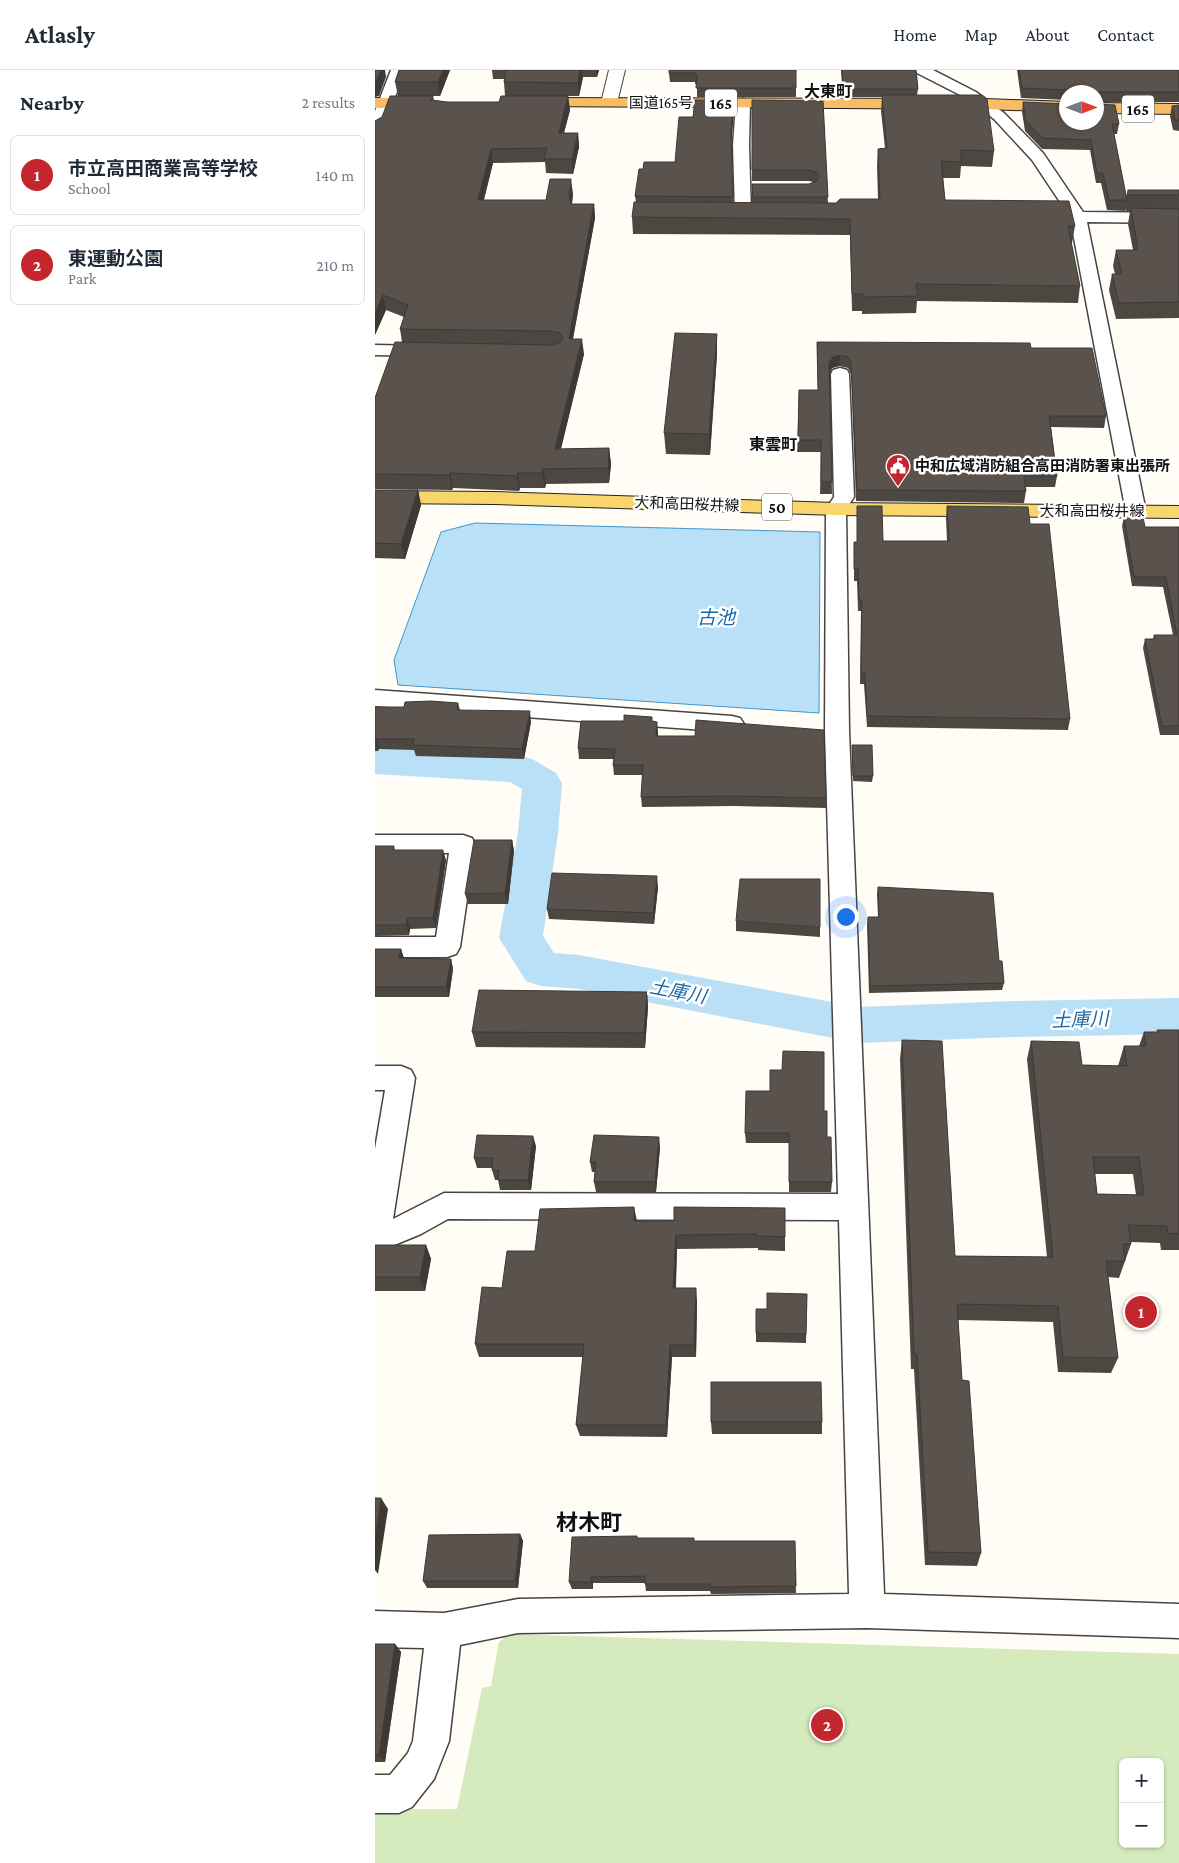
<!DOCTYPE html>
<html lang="en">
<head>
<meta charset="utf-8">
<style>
  :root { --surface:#fff; --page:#f2f2f3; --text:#1f2937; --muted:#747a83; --line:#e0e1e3; --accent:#c4262e }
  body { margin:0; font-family:"Crimson Pro","Noto Sans JP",serif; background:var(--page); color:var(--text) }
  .controls { position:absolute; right:15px; bottom:15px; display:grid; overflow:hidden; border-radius:8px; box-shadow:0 1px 4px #0004 }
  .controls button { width:45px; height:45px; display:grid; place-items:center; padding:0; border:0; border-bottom:1px solid var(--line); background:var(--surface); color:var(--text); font:25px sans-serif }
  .compass { position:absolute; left:684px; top:15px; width:45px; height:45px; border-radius:50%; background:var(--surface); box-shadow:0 1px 4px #0004; rotate:90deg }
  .you { position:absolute; left:470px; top:846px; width:18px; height:18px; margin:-12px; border:4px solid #fff; border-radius:50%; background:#1a73e8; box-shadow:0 0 0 8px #1a73e833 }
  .badge { display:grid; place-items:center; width:32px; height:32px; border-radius:50%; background:var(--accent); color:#fff; font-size:16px; font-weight:700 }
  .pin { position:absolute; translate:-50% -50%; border:2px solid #fff; box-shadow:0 1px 5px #0006 }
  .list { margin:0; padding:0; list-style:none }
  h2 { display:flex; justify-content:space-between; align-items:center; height:65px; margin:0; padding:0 20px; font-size:21px }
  h2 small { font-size:16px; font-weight:400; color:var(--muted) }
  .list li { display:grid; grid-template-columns:32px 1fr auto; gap:15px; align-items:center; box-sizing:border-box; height:80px; margin:0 10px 10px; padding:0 10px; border:1px solid var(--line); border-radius:8px }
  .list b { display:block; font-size:19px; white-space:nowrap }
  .list p { margin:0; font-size:16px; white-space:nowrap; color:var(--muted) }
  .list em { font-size:16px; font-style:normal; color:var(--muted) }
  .map { position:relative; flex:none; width:804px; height:1793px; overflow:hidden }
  header { display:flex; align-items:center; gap:30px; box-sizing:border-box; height:70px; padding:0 25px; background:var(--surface); border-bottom:1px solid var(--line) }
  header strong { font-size:24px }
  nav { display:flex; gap:28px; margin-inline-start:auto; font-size:18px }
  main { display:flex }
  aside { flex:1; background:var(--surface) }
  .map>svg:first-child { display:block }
</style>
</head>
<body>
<header>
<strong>Atlasly</strong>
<nav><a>Home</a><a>Map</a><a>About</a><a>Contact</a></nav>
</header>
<main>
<aside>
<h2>Nearby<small>2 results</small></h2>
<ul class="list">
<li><span class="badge">1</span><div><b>市立高田商業高等学校</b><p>School</p></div><em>140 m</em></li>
<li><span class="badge">2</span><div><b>東運動公園</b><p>Park</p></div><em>210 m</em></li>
</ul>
</aside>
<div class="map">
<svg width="804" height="1793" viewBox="0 0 804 1793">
  <rect width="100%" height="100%" fill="#fffdf5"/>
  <!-- green -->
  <path fill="#d5ebbd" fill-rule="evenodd" d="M 134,1564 L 804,1584 L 804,1793 L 0,1793 L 0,1739 L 82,1739 L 107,1618 L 116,1616 L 124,1572 ZM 748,1692 L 785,1692 L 785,1774 L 748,1774 Z"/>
  <!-- water -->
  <polygon fill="#b9e0f7" stroke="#3f96cf" points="100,453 445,462 444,643 23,615 19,590 66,462"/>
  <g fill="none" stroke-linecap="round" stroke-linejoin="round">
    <!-- river -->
    <polygon fill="#b9e0f7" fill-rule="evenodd" points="0,676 143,685 157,689 181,703 187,713 183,763 168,866 179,883 204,885 484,937 638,931 804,928 804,964 638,967 484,973 204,919 166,916 151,911 124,868 143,763 147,719 135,712 0,704"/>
    <!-- minor casing -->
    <g stroke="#444" stroke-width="3">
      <g id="minor">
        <polygon points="16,0 30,0 8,60 5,63 0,65 0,41"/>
        <polygon points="540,0 558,0 601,22 629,43 668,83 708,142 804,143 804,153 712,152 771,442 768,446 761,448 754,446 751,442 695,147 657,90 619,49 591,28 542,3"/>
        <polygon points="368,29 373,30 375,33 374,75 376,144 374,147 362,147 360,144 358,75 361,33 363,30"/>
        <polygon points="0,275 52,276 58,277 61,281 58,285 52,286 0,285"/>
        <polygon points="465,298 472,300 474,304 479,427 471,439 474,661 509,1524 804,1534 804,1568 492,1558 143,1563 85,1575 74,1671 59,1709 37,1737 24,1743 0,1743 0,1705 15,1705 33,1683 38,1671 49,1578 0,1577 0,1541 69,1543 143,1529 474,1524 464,1150 73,1149 46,1164 0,1183 0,1079 10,1020 0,1020 0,996 26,996 36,1000 40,1008 18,1149 69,1123 463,1124 450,661 451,439 459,427 456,304 458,300"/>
        <polygon points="0,620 357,646 365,648 369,654 365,660 357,662 0,636"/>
        <polygon points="0,765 88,765 97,768 100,774 85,877 81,884 72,887 0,887 0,867 61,867 74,783 0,783"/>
      </g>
    </g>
    <!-- tertiary casing -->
    <g stroke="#444" stroke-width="2">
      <polygon id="tertiary" points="234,0 250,0 242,33 239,36 229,36 226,33"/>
    </g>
    <!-- primary casing -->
    <g stroke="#222" stroke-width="2">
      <polygon id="primary" points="0,421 120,422 461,433 804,436 804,448 461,445 120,434 0,433"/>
    </g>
    <!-- trunk casing -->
    <g stroke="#222" stroke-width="2">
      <g id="trunk">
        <polygon points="0,28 50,28 55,30 58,33 55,36 50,38 0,38"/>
        <polygon points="156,28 611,29 692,32 692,42 611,39 151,36 148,33 151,30"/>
        <polygon points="722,33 804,34 804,44 722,43"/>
      </g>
    </g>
    <!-- minor -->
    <use href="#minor" fill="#fff" fill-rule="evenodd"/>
    <!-- tertiary -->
    <use href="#tertiary" fill="#fff" fill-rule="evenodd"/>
    <!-- primary -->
    <use href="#primary" fill="#f9d66b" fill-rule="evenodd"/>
    <!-- trunk -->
    <use href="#trunk" fill="#f7bc64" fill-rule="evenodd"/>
  </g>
  <!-- wall -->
  <g fill="#4d4742" fill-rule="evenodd">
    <polygon points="24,0 75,0 65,26 58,26 59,30 72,32 124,32 130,26 129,12 129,9 118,9 117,0 224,0 222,7 208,7 204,26 193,26 195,40 189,63 203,63 204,77 198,104 171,103 170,92 118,93 109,130 171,130 198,124 197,134 219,134 220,148 198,269 209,284 186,379 234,378 236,394 234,413 171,414 170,418 145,418 144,421 78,418 77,420 0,419 0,328 27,272 25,259 29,247 11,240 0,265 0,51 7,47 23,26 20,12"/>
    <polygon points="421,0 421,27 322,27 322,14 320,14 320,12 295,12 294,3"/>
    <polygon points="466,0 541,0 543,19 542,25 619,81 617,97 586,96 585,108 568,108 570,130 700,156 697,173 696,173 705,216 703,233 542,231 541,243 487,244 487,241 477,241 475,165 258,164 257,147 261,132 260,126 268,99 300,92 318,47 359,40 356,74 358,133 377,133 377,114 434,114 438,112 434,111 377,111 377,30 448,31 453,133 461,133 503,129 502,96 503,79 510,78 506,41 507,27 468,27"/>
    <polygon points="642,0 804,0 804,32 722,32 722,34 744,54 742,64 739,64 751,127 753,120 804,120 804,248 741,249 734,220 737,204 740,204 738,196 741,180 758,180 753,154 755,141 751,141 750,139 750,141 732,140 726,113 721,113 715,80 667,79 650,61 647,42 648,32 692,52 722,22 692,22 692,30 646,28"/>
    <polygon points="804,35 804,61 798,60 795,46 797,36"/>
    <polygon points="342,264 342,284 335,385 291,384 289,363"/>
    <polygon points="442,272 656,278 731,346 729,358 676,357 682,406 680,417 650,417 651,421 649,433 481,431 476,304 473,298 464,296 457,298 455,303 457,424 445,424 446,382 422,382 424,320 443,320"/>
    <polygon points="0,420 43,420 46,435 30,489 0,488"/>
    <polygon points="482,436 508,471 572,471 571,448 572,436 655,454 695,649 693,660 492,657 489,614 485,614 486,541 483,541 482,511 479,511 479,472 482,472"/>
    <polygon points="749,447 770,457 804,457 804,665 785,665 768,578 770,569 778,569 779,565 798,565 788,517 757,516 747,456"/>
    <polygon points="83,633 85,640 156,652 149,689 41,686 39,680 4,679 3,681 0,681 0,637 29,637"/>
    <polygon points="277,651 283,662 283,666 451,728 451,738 360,736 267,737 266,727 268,705 239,705 238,695 239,689 204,689 203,678"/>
    <polygon points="477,675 498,706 497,712 478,711"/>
    <polygon points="137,770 139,781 133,834 93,834 90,824"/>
    <polygon points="0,776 19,776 20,780 71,790 61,858 35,859 34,865 0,866"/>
    <polygon points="283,817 279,854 174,849 172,839"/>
    <polygon points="503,817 624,891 629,913 627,920 494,923 492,854 493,847 503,847 502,824"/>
    <polygon points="361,851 445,857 445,867 361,861"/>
    <polygon points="0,879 26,879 29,888 76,889 78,899 74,927 0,927"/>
    <polygon points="272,922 273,937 270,978 101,977 97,962"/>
    <path d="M 782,960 L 804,960 L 804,1180 L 786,1180 L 785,1173 L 756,1172 L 756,1174 L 744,1208 L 733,1207 L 743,1288 L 736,1303 L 683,1302 L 678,1252 L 583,1250 L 587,1310 L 606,1483 L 602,1496 L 550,1495 L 539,1299 L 536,1299 L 525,989 L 527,970 L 580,1186 L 672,1187 L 652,989 L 656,971 L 707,995 L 743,996 L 749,976 L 764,976 L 769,962 L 782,962 ZM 720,1104 L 758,1104 L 761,1125 L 722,1124 Z"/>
    <polygon points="449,1041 457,1112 456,1122 414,1122 414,1073 371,1073 370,1063"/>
    <polygon points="161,1076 156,1120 125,1120 123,1110 120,1110 117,1100 117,1098 102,1098 99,1088"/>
    <polygon points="285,1077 281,1122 221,1122 219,1112 220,1102 217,1102 215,1092"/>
    <polygon points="410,1138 410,1181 383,1180 383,1178 302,1179 301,1218 322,1231 321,1287 297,1287 292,1367 205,1366 201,1355 208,1287 104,1287 100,1274 127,1218 160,1181 262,1151 299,1151"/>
    <polygon points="0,1175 51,1175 56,1189 50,1221 0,1221"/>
    <polygon points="432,1224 431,1273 381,1272 381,1263 392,1239"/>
    <polygon points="336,1352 447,1352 447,1364 337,1364"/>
    <polygon points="145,1464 148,1471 143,1518 52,1518 48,1511"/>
    <polygon points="263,1468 319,1471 420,1471 421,1523 336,1524 335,1521 271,1521 270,1513 218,1513 218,1519 197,1519 194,1512"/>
    <polygon points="0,1574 20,1574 26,1582 10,1692 0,1692"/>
  </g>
  <!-- shaded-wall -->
  <g fill="#3f3936">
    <polygon points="6,0 10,0 11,7 4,26 0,27 0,13"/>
    <polygon points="68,0 75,0 65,26 63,12"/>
    <polygon points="205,0 207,0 208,7 204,26 203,13"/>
    <polygon points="221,0 224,0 222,7"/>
    <polygon points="193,26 195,40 185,77 184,63"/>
    <polygon points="358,30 359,40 356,75 356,64"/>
    <polygon points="203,63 204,77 198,104 197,89"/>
    <polygon points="116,79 118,93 105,144 103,130"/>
    <polygon points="196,109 198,124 197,132 198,145 194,126"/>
    <polygon points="219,134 220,148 195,284 194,269"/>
    <polygon points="8,225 11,240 0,265 0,243"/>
    <polygon points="342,264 342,284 335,385 334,364"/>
    <polygon points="207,269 209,284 182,394 180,379"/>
    <polygon points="465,285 464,296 457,298 454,304 454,293 458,287"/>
    <polygon points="234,378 236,394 234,413 233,398"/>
    <polygon points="168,399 171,414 170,418 167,403"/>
    <polygon points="75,403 78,418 77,420 74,405"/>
    <polygon points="143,403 145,418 144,421 142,406"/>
    <polygon points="43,420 46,435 30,489 26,474"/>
    <polygon points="155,641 156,652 149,689 147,679"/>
    <polygon points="282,652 283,662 282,676 281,666"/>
    <polygon points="1,669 4,679 3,681 0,671"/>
    <polygon points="137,770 139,781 133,834 130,823"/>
    <polygon points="68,780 71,790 61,858 58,848"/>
    <polygon points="282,806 283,817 279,854 278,843"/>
    <polygon points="32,848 35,859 34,865 31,855"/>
    <polygon points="26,879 29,889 24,888"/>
    <polygon points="76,889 78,899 74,927 71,917"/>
    <polygon points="272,922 273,937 270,978 269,963"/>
    <polygon points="158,1066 161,1076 156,1120 153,1110"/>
    <polygon points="284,1067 285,1077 281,1122 280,1112"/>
    <polygon points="259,1137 262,1151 259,1151"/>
    <polygon points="301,1165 302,1179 300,1231 298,1218"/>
    <polygon points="51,1175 56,1189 50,1221 45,1207"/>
    <polygon points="321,1218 322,1231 321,1287 319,1275"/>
    <polygon points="295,1275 297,1287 292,1367 291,1355"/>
    <polygon points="6,1428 13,1439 3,1504 0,1500 0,1469"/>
    <polygon points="145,1464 148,1471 143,1518 140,1511"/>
    <polygon points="216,1507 218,1513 218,1519 216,1512"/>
    <polygon points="20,1574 26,1582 10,1692 4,1685"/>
  </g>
  <!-- building -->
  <g fill="#5a524d" stroke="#3f3936" fill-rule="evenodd">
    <polygon points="0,0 6,0 1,12 0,13"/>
    <polygon points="24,0 68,0 63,12 20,12"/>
    <polygon points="131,0 205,0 203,13 129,12"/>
    <polygon points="294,0 421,0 421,18 321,18 322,5 320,5 320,3 294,3"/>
    <polygon points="467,0 541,0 543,19 468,19"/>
    <polygon points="644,0 804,0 804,22 722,22 722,34 740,35 744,54 737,54 752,130 734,130 728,103 722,103 716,70 668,68 651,51 648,32 692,34 692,52 722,52 722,22 695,22 693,20 647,18"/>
    <polygon points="507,25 607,25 612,29 619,81 586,80 586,92 566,91 570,130 694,131 700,156 693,156 705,216 541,214 543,226 488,227 488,224 477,224 475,149 257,147 259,132 461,133 465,129 505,129 503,79 512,78"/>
    <polygon points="15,26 58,26 56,30 72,32 124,32 126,26 193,26 184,63 203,63 197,89 169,89 172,78 116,79 103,130 171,130 175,109 196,109 194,126 195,126 194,130 196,130 196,134 219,134 194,269 207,269 180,379 234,378 233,398 168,399 167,403 143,403 142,406 75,403 74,405 0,404 0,328 20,272 177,275 185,273 188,268 185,263 177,261 25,259 33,235 8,225 0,243 0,51 7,47"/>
    <polygon points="320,30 358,30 356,64 358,127 260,126 264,99 268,99 269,92 300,92 304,47 318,47"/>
    <polygon points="377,30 448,31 453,127 378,127 377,114 434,114 442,111 444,106 441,102 434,100 377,100"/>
    <polygon points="804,35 804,50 800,50 797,36"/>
    <rect x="753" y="120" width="51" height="5"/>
    <polygon points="756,138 804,139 804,232 744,233 737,204 747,204 741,180 763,180"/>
    <polygon points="300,263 342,264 334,364 289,363"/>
    <polygon points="442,272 655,273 656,278 717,278 731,346 674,346 682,406 649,406 651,421 482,420 476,292 473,287 465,285 458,287 454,293 457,412 446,412 446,370 423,370 424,320 443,320"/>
    <polygon points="0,420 43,420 26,474 0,473"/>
    <polygon points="482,436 507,436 508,471 574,471 572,436 653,437 655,454 674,454 695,649 492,646 490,603 486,603 487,530 484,530 483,499 479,499 479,472 482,472"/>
    <polygon points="749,447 768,447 770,457 804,457 804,656 787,656 770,569 780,569 779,565 802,565 791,507 759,507"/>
    <polygon points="56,631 83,633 82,640 155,641 147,679 38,675 39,669 1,669 0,671 0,637 29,637 30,632"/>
    <polygon points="249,645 277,647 277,651 282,652 281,666 320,666 321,650 449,660 451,728 359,726 266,727 268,695 238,695 240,679 203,678 206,651 249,651"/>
    <polygon points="477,675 497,675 498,706 478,706"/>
    <polygon points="99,770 137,770 130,823 90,824"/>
    <polygon points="0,776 19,776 18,780 68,780 58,848 32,848 31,855 0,855"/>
    <polygon points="177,803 282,806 278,843 172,839"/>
    <polygon points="365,809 445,809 445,857 361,851"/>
    <polygon points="503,817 618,823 624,891 627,891 629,913 495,916 493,847 504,847"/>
    <polygon points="0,879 26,879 24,888 76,889 71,917 0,917"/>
    <polygon points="104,920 272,922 269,963 97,962"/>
    <path d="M 782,960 L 804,960 L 804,1164 L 793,1163 L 792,1156 L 753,1155 L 756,1174 L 748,1174 L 750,1191 L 731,1191 L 743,1288 L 688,1287 L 683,1236 L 582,1234 L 587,1310 L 594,1311 L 606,1483 L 553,1482 L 542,1284 L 539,1284 L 527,970 L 567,971 L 580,1186 L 678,1187 L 656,971 L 704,972 L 707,995 L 752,996 L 749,976 L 771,976 L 769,962 L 783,962 ZM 718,1087 L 764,1087 L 769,1125 L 722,1124 Z"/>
    <polygon points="408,981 449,982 449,1041 452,1041 452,1067 456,1067 457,1112 414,1112 414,1063 370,1063 371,1021 395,1021 395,1000 407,1000"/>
    <polygon points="102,1065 158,1066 153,1110 123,1110 124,1100 117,1100 118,1088 99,1088"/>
    <polygon points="219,1065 284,1067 280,1112 219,1112 221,1092 215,1092"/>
    <polygon points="259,1137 259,1151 299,1151 299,1137 410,1138 410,1167 382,1166 382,1164 301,1165 298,1218 321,1218 319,1275 295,1275 291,1355 201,1355 209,1274 100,1274 107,1217 127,1218 132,1181 160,1181 165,1139"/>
    <polygon points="0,1175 51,1175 45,1207 0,1207"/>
    <polygon points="392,1223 432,1224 431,1264 381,1263 381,1239 392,1239"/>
    <polygon points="336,1312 446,1312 447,1352 336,1352"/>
    <polygon points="0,1428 6,1428 0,1469"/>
    <polygon points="145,1464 140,1511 48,1511 54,1465"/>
    <polygon points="262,1466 262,1468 319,1468 319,1471 420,1471 421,1516 335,1517 335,1514 270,1514 270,1506 216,1507 216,1512 194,1512 197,1467"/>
    <polygon points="0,1574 20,1574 4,1685 0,1685"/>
  </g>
  <!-- icons -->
  <defs>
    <g id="civic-pin" transform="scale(1.25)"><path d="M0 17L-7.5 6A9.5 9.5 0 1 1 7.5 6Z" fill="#c4262e" stroke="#fff"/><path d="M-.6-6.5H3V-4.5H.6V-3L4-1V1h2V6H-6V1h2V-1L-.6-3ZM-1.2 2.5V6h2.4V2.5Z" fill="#fff"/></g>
  </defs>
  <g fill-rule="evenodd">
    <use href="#civic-pin" x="523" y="396"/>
  </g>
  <g text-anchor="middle" stroke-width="5" stroke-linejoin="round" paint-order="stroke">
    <!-- far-street labels -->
    <g font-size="15" fill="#111" stroke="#fff">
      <text x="286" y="38">国道165号</text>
      <text transform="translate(312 434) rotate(2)" y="5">大和高田桜井線</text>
      <text x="717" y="446">大和高田桜井線</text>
    </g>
    <!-- far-poi labels -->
    <g font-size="15" font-weight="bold" fill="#111" stroke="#fff" text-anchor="start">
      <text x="540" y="401">中和広域消防組合高田消防署東出張所</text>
    </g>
    <!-- far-neighbourhood labels -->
    <g font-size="16" font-weight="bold" fill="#111" stroke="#fff">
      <text x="453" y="27">大東町</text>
      <text x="398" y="380">東雲町</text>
    </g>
    <!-- shield labels -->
    <g fill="#fff" stroke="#585858" stroke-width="1">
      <rect x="330" y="19.5" width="32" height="27" rx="4"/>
      <rect x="747" y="25.5" width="32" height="27" rx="4"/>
      <rect x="387" y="423.5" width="30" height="27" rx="4"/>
    </g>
    <g font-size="16" font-weight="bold" fill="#111">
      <text x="346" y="39">165</text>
      <text x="763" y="45">165</text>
      <text x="402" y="443">50</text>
    </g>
    <!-- water labels -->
    <g font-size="19" font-style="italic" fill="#1768a6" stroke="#fff">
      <text x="341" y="554">古池</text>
      <text transform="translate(303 921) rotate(11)" y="7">土庫川</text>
      <text transform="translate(705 949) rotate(-2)" y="7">土庫川</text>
    </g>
    <!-- near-neighbourhood labels -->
    <g font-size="22" font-weight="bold" fill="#111" stroke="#fff">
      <text x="214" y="1460">材木町</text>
    </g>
  </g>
</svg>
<div class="controls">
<button>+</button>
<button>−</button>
</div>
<svg class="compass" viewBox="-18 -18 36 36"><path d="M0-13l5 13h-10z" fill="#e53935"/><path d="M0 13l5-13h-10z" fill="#747a83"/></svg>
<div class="you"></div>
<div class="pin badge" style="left:766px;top:1242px">1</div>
<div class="pin badge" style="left:452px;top:1655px">2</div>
</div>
</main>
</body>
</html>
